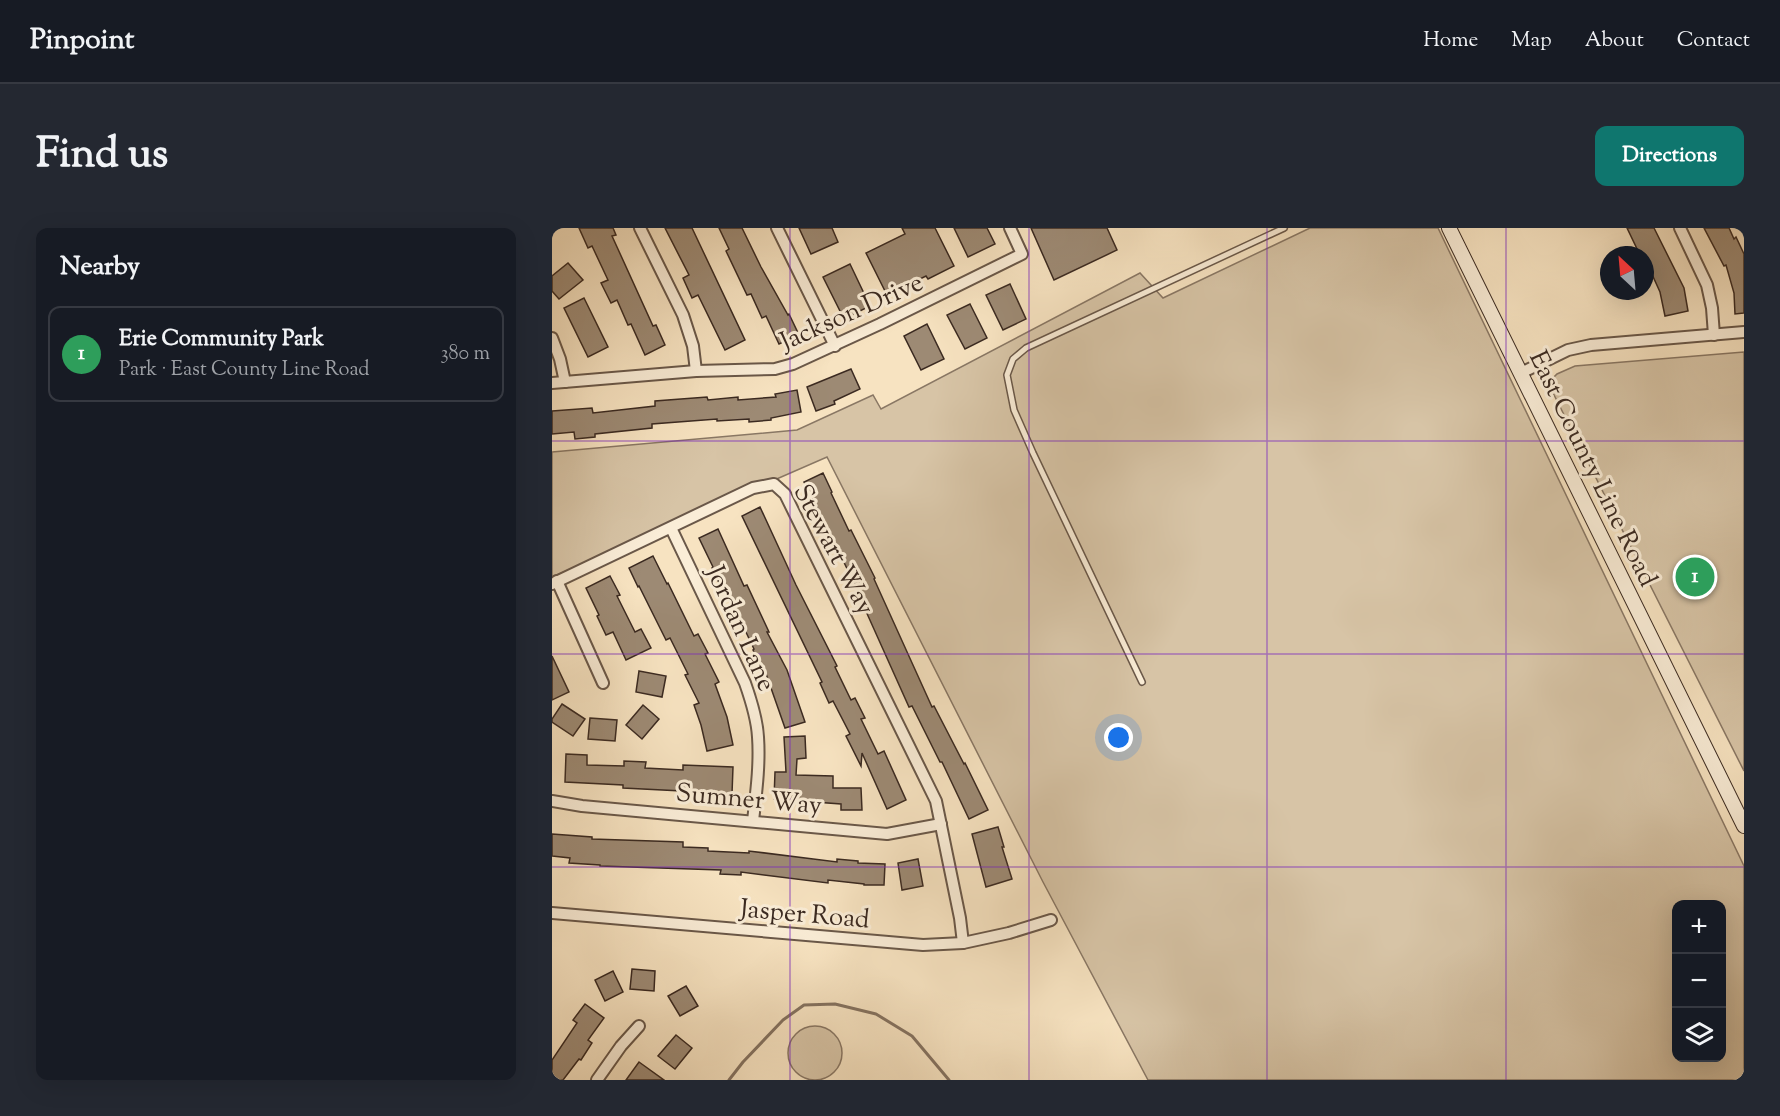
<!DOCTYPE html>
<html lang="en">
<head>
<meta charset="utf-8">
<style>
  :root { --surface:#171b24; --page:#242831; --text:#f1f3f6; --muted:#9ea1a6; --line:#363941; --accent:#0f766e }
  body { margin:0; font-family:"Sorts Mill Goudy",serif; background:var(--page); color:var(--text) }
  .controls { position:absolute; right:18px; bottom:18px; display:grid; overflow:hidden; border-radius:12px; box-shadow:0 6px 24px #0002 }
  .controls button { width:54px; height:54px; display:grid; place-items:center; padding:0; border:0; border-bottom:2px solid var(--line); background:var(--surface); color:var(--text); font:30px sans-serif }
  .compass { position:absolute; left:1048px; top:18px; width:54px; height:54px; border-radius:50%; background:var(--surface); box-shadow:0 6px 24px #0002; rotate:334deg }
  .you { position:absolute; left:567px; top:510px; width:21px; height:21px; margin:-15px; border:4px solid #fff; border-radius:50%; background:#1a73e8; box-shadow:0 0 0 9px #1a73e833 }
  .badge { display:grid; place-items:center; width:39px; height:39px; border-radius:50%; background:var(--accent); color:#fff; font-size:20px; font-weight:700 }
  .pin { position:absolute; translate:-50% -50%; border:3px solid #fff; box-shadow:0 2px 6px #0006 }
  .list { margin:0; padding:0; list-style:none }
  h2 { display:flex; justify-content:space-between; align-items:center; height:78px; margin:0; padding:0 24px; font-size:26px }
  h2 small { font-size:20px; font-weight:400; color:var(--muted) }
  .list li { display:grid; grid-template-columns:39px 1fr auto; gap:18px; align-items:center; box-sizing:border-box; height:96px; margin:0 12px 12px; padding:0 12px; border:2px solid var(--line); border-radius:12px }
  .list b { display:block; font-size:22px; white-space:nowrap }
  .list p { margin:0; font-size:20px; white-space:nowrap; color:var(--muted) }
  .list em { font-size:20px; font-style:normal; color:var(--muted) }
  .icon { flex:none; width:33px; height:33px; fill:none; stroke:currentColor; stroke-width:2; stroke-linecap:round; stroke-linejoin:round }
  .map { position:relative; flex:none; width:1192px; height:852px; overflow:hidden; border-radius:12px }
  header { display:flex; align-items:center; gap:36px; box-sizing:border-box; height:84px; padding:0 30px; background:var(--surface); border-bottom:2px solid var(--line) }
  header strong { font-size:28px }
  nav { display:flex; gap:33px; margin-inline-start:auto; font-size:21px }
  .intro { display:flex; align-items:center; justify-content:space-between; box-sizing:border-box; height:144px; padding:0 36px }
  h1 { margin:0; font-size:42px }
  .button { padding:15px 27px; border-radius:12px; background:var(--accent); color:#fff; font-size:21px; font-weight:700 }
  main { display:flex; gap:36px; padding:0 36px }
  aside { flex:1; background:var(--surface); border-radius:12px; box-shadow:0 6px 24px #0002 }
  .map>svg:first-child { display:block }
</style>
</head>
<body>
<header>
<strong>Pinpoint</strong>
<nav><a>Home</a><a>Map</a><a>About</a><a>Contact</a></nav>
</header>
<div class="intro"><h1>Find us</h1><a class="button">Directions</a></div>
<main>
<aside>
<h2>Nearby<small></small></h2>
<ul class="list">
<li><span class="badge" style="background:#2e9e5b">1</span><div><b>Erie Community Park</b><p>Park · East County Line Road</p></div><em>380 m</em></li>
</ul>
</aside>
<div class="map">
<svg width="1192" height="852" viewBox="0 0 1192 852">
  <rect width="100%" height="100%" fill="#f7e3c1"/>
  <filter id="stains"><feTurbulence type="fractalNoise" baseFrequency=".00333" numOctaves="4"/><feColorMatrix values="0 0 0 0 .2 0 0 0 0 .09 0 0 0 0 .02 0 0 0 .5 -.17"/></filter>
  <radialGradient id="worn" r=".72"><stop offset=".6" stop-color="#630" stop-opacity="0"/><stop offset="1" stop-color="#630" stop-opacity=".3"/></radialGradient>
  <!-- green -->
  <g fill="#d7c4a6" stroke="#897764" stroke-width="1.5" fill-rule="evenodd">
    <path d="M 758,0 L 886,0 L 1192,638 L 1192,852 L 596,852 L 491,654 L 275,229 L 0,349 L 0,224 L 245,202 L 321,167 L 329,181 L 588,45 L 611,70 ZM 1124,676 L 1170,676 L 1170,830 L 1124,830 Z"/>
    <polygon points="1192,124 1192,543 996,155 1005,146 1023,138"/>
    <circle cx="263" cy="825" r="27"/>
  </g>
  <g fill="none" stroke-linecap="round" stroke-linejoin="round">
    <!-- stream -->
    <polyline stroke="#857361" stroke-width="3" points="177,852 191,834 231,792 252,777 283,776 324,786 360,808 397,852"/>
  </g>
  <!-- building -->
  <g fill="#9d8a74" stroke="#3b2a21" stroke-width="1.5">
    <polygon points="27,0 61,0 64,7 60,8 101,98 104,97 113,117 93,127 79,96 76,97 65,72 59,75 49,55 56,52 40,18 36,20"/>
    <polygon points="113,0 140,0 193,112 173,122 146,67 140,70 131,50 137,47"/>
    <polygon points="167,0 190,0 209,39 236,87 237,86 247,107 227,116 214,88 210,90 199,66 195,67 174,23 177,21"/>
    <polygon points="247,0 280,0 286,14 259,26"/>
    <polygon points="350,0 383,0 402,38 376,51 374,48 335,67 314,25 353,6"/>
    <polygon points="402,0 435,0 443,16 416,29"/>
    <polygon points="479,0 555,0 565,22 502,52"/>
    <polygon points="1075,0 1102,0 1132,60 1136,83 1113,88 1108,64 1098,42 1095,43 1093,38 1093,27 1088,27"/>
    <polygon points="1152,0 1177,0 1182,11 1184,9 1192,26 1192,85 1183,86 1182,65 1174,37 1172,38"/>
    <polygon points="16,35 31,52 7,71 0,63 0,48"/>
    <polygon points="298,36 318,78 292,91 271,49"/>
    <polygon points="458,56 474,91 451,102 434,67"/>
    <polygon points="32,70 56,119 36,129 12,80"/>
    <polygon points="418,76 435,110 413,121 395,87"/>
    <polygon points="375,96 392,131 369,142 352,108"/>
    <polygon points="299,141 308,161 282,173 283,176 264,183 255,159"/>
    <polygon points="245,162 249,184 219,190 219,192 197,194 197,191 165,193 165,191 100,196 100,200 43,206 43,209 23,211 22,204 0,206 0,183 40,180 41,185 103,178 103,173 155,169 156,172 186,169 186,172 224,169 223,166"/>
    <polygon points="271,245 280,264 279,265 297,303 299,302 323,350 322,351 380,479 382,478 412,536 413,535 436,582 417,591 390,534 388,534 360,478 357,479 308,370 309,369 276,302 274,304 265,284 267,283 252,254"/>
    <polygon points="208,279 244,357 285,438 283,439 299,472 303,470 313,490 309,491 326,526 332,523 354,572 335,581 310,525 309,538 294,508 298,506 281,473 277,475 268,455 270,454 190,288"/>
    <polygon points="166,301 192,358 195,357 217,404 215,404 235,442 253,494 233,500 212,440 210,441 201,422 202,421 172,358 169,359 160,340 161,339 147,310"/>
    <polygon points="101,328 115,356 116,355 142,408 146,406 156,425 153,426 167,454 163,456 175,489 181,517 155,523 149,497 142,477 147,475 133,447 136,446 118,410 114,412 87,358 86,359 77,340"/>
    <polygon points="58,348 68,367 65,368 83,404 89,401 99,420 74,432 61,404 54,407 45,388 47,387 34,360"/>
    <polygon points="0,428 17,464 0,472"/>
    <polygon points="87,443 114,448 110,469 84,464"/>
    <polygon points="10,476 33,491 21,508 0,494 0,491"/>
    <polygon points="91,477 107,491 90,511 74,497"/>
    <polygon points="38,490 65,492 63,513 36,511"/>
    <polygon points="253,508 254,530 245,531 244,547 281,548 281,560 309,560 310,582 289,582 289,576 222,571 223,544 234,544 232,509"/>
    <polygon points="14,526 35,527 35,537 72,538 72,533 94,534 93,540 131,542 131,537 181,539 180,566 130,564 130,563 71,560 71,557 13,554"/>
    <polygon points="446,599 452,619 450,619 460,651 434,659 420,606"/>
    <polygon points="0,606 40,609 40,611 131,614 131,619 156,620 156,623 197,625 197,623 285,634 285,631 306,633 306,635 333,636 332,657 312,657 312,656 276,652 276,655 189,644 189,647 168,646 169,642 48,638 48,637 17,635 18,630 0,628"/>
    <polygon points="366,631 371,658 350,662 346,635"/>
    <polygon points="80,741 103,743 102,763 78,761"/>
    <polygon points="61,743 71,764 53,773 43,752"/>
    <polygon points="134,758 146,778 128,788 116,768"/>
    <polygon points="33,776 52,790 36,812 40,815 29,832 27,831 11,852 0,852 0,832 25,795 21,792"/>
    <polygon points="124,807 140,820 123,841 106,828"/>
    <polygon points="87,834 112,852 74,852"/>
  </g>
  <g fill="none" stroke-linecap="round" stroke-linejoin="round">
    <!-- lane casing -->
    <g stroke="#6a5849" stroke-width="8">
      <polyline id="lane" points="590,454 481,225 462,182 455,147 461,131 474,120 732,0"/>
    </g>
    <!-- street casing -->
    <g stroke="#6a5849" stroke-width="14">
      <g id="street">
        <polyline points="88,0 131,87 141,118 144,143"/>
        <polyline points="225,0 283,118"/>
        <polyline points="1128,0 1155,57 1160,80 1162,107"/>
        <polyline points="0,110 8,131 13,154"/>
        <polyline points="969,145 1016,122 1039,117 1192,104"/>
        <polyline points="0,155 144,143 223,141 241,136 328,96 470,26 458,0"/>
        <path d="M 119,300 L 193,455 C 199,472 205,490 206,509 C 208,537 204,566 201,593"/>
        <polyline points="5,353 51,455"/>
        <polyline points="0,356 201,260 222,256 233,266 384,573 408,690 411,715"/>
        <polyline points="0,573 30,578 335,606 389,596"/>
        <polyline points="0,685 371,717 411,715 457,705 499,692"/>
        <polyline points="45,852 69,818 87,798"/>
      </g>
    </g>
    <!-- secondary casing -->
    <g stroke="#3b2a21" stroke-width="16">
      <polyline id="secondary" points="897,0 1192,598"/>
    </g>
    <!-- lane -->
    <use href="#lane" stroke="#faedd7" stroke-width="5"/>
    <!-- street -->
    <use href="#street" stroke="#faedd7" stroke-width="10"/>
    <!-- secondary -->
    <use href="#secondary" stroke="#faedd7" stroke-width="14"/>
  </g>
  <!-- grid -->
  <path fill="none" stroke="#7b2cbf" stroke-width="1.5" stroke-opacity="0.55" d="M 238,0 L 238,852M 477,0 L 477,852M 715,0 L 715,852M 954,0 L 954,852M 0,213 L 1192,213M 0,426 L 1192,426M 0,639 L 1192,639"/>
  <g text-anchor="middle" stroke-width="6" stroke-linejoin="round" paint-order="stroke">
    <!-- street labels -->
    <g font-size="26" fill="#3b2a21" stroke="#faedd7">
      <text transform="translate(299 83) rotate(-24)" y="9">Jackson Drive</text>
      <text transform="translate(1042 240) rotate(64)" y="9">East County Line Road</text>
      <text transform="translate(283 321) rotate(62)" y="9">Stewart Way</text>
      <text transform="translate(190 400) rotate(66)" y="9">Jordan Lane</text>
      <text transform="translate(197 570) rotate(5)" y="9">Sumner Way</text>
      <text transform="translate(253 685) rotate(5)" y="9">Jasper Road</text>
    </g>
  </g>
  <rect width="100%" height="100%" filter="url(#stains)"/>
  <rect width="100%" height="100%" fill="url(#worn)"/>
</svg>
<div class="controls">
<button>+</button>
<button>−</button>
<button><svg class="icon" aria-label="layers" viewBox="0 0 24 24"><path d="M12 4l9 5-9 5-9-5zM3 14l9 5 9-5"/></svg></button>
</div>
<svg class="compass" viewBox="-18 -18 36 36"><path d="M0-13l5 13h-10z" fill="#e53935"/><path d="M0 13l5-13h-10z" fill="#9ea1a6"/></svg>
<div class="you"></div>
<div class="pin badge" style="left:1143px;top:349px;background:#2e9e5b">1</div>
</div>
</main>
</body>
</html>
